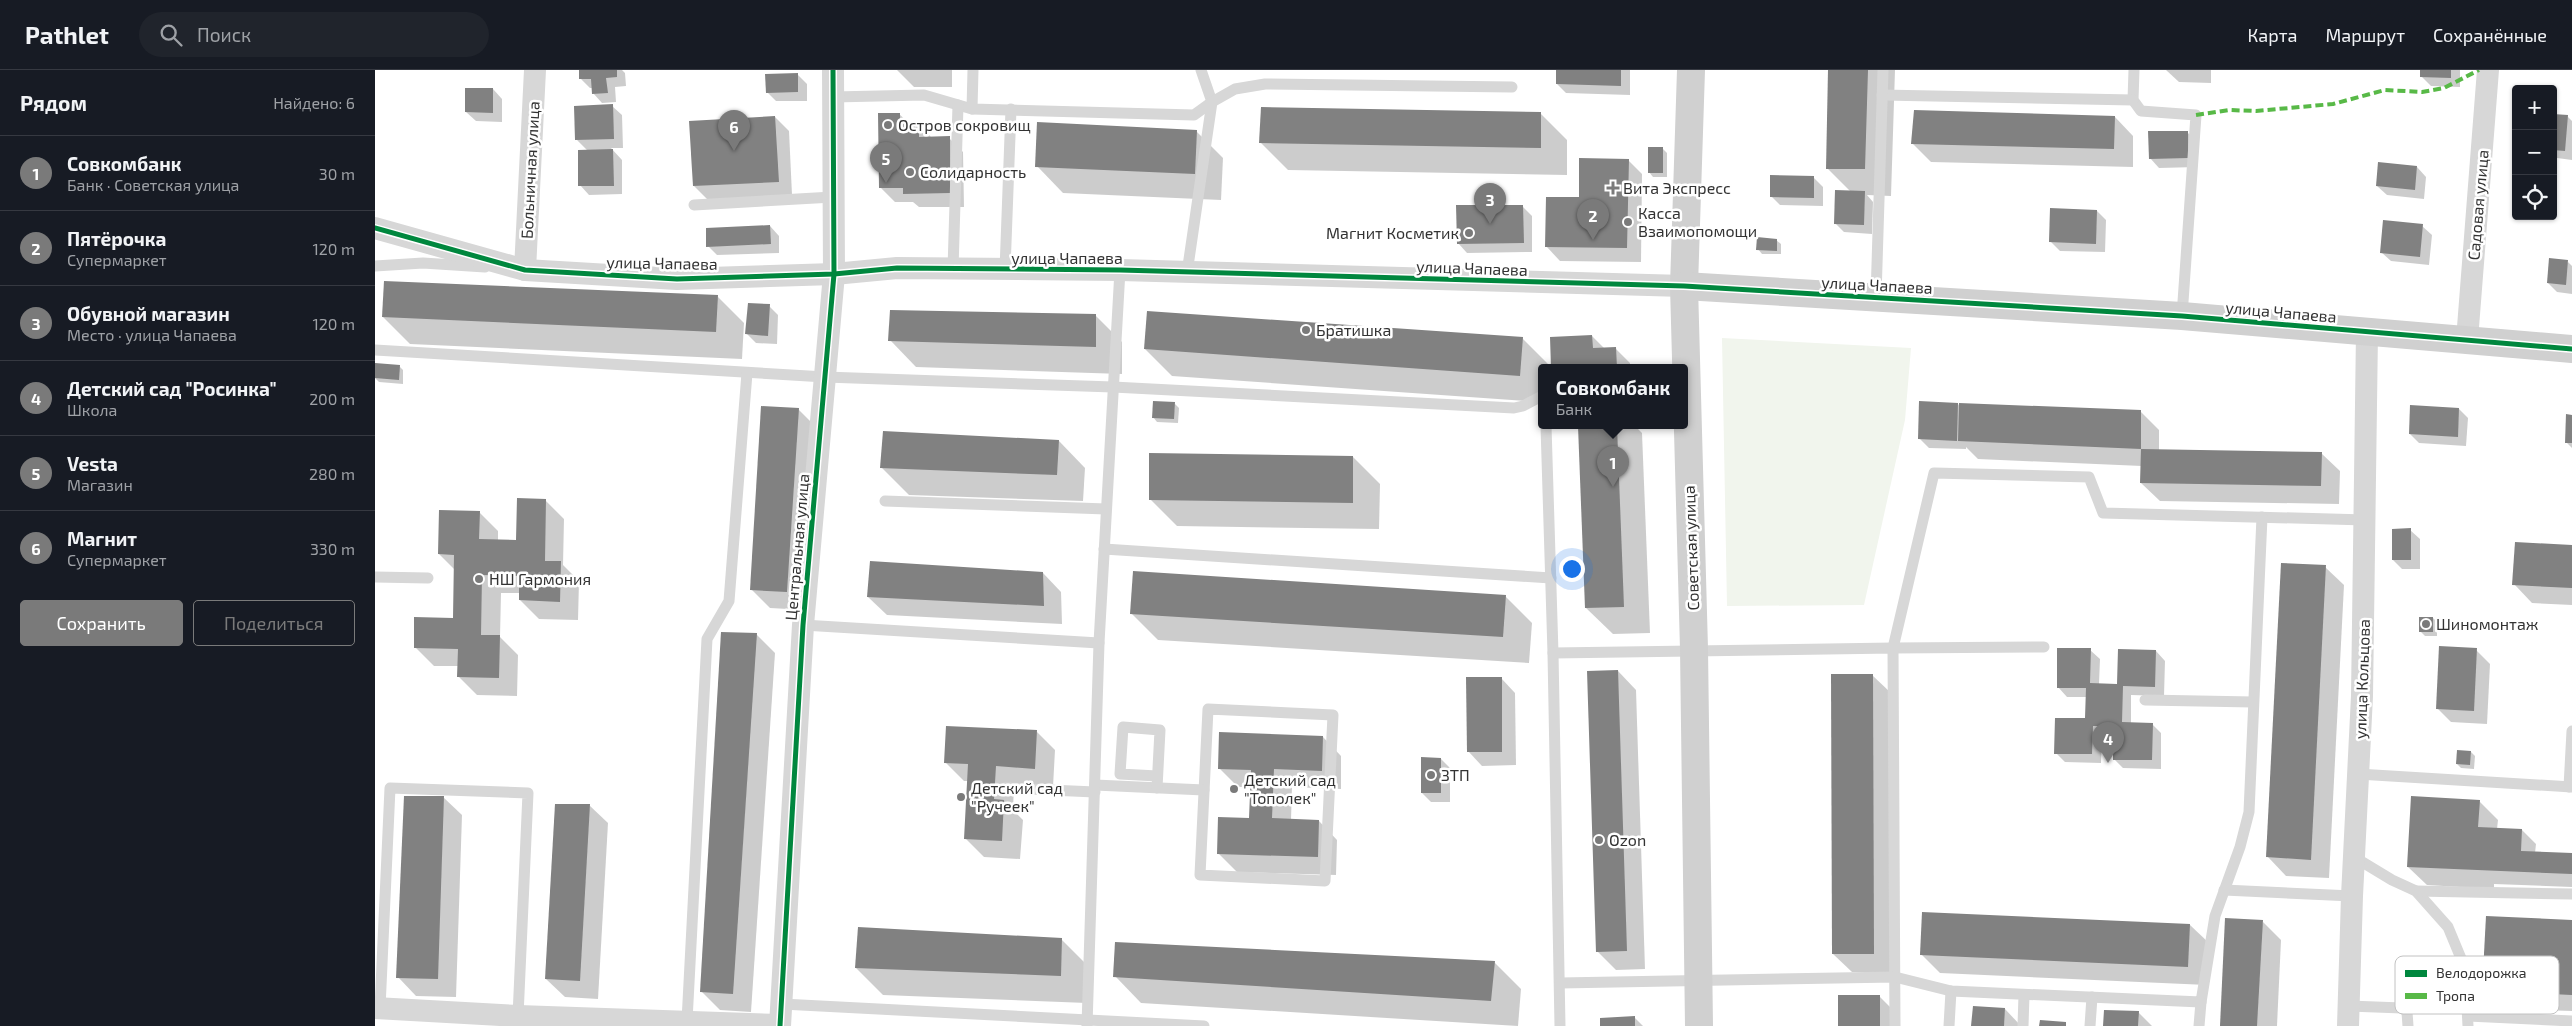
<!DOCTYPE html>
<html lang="ru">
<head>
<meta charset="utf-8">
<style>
  :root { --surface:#171b24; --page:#20242c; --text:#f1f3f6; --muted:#9ea1a6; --line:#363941; --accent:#7a7a7a }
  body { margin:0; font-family:"Exo 2",sans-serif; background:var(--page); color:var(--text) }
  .controls { position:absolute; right:15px; top:15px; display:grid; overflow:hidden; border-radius:5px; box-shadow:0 1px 4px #0004 }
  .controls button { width:45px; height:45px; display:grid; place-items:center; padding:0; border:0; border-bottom:1px solid var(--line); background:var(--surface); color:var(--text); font:25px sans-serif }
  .you { position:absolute; left:1196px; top:498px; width:18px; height:18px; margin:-12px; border:4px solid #fff; border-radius:50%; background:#1a73e8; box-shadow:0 0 0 8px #1a73e833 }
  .badge { display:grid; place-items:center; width:32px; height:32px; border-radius:50%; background:var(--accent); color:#fff; font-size:16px; font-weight:700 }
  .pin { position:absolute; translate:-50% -41px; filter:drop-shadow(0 1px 2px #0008) }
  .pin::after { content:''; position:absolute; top:26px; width:18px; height:15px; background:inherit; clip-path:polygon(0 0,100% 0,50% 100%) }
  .popup { position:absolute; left:1163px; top:294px; width:150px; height:65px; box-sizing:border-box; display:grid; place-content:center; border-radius:5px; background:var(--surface); filter:drop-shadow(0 1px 4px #0005); font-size:16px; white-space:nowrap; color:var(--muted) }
  .popup b { font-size:19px; color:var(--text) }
  .popup::after { content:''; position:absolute; left:50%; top:100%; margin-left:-10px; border:10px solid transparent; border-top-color:var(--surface) }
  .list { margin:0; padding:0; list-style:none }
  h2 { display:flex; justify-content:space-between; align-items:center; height:65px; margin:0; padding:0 20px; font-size:21px }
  h2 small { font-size:16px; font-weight:400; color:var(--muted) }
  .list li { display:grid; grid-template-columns:32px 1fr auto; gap:15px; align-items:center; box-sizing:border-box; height:75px; padding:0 20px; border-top:1px solid var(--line) }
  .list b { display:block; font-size:19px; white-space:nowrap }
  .list p { margin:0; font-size:16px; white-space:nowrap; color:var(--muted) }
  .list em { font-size:16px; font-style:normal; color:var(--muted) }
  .actions { display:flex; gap:10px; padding:15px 20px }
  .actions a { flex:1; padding:11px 0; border:1px solid var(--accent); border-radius:5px; text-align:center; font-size:18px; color:var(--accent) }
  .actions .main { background:var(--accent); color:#fff }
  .icon { flex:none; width:28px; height:28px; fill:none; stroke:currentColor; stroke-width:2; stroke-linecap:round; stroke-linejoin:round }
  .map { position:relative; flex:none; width:2197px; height:956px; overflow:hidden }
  header { display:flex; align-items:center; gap:30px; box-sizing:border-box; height:70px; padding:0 25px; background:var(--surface); border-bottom:1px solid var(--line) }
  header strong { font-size:24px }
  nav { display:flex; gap:28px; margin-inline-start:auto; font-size:18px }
  .search { width:350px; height:45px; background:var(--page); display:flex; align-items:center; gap:12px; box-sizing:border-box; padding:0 18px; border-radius:28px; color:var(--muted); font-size:19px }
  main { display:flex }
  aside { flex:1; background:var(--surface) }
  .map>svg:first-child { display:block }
</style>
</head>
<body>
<header>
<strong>Pathlet</strong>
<div class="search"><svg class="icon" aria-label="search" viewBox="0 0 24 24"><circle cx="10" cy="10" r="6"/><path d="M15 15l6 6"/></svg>Поиск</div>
<nav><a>Карта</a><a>Маршрут</a><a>Сохранённые</a></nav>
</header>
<main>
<aside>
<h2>Рядом<small>Найдено: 6</small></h2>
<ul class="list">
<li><span class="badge">1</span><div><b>Совкомбанк</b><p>Банк · Советская улица</p></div><em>30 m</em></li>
<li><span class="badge">2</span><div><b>Пятёрочка</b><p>Супермаркет</p></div><em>120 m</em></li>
<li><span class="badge">3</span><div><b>Обувной магазин</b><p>Место · улица Чапаева</p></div><em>120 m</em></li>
<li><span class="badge">4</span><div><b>Детский сад &quot;Росинка&quot;</b><p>Школа</p></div><em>200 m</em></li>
<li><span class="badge">5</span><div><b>Vesta</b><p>Магазин</p></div><em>280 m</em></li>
<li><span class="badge">6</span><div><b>Магнит</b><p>Супермаркет</p></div><em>330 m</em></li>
</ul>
<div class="actions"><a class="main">Сохранить</a><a>Поделиться</a></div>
</aside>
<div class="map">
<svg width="2197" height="956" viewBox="0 0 2197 956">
  <rect width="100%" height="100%" fill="#fff"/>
  <!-- green -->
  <polygon fill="#f1f5ed" points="1347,268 1536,278 1530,350 1489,535 1352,536"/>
  <!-- shadow -->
  <g fill="#0003">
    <polygon points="205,0 247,0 250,3 251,16 240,17 241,32 227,33 218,23 218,18 215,18 206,9"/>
    <polygon points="522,0 577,0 577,17 539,17"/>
    <polygon points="1182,0 1255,0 1255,25 1191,23 1182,14"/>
    <polygon points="1454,0 1520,0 1516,126 1492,125 1498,132 1497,164 1469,162 1460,153 1476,122 1452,98"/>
    <polygon points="1791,0 1836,0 1836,13 1804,12"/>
    <polygon points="2047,0 2085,0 2085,17 2056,16 2046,6"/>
    <polygon points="422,4 432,14 432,31 401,31 392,22"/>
    <polygon points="118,19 127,29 127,52 101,51 91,42"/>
    <polygon points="237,36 247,45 248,78 236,78 247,90 247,124 214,125 205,115 213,81 202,70"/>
    <polygon points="1165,43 1192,70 1192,105 913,100 886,73"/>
    <polygon points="524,44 535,54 543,54 557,68 574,68 588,82 589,137 544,137 538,132 520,132 506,118"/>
    <polygon points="2178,45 2192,46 2197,51 2197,90 2182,88 2178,85"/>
    <polygon points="400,47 414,61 417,125 333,130 319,116"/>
    <polygon points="1740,47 1758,66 1758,97 1556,92 1537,73"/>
    <polygon points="821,61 848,88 846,130 688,123 662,96"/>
    <polygon points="1812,62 1822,72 1822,97 1784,98 1775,88"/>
    <polygon points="1287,78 1292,83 1292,107 1278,107 1274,102"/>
    <polygon points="1253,90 1267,104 1266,192 1185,191 1171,176 1205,129"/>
    <polygon points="2042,97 2051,107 2049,129 2012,125 2002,116"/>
    <polygon points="1439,108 1448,117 1448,136 1405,135 1396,126"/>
    <polygon points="1147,136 1157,146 1157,182 1092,183 1083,173"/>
    <polygon points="1722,141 1731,150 1730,182 1685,181 1676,172"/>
    <polygon points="395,156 404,166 404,183 342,185 333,176"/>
    <polygon points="2047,156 2057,165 2054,195 2016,191 2006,182"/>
    <polygon points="1401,170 1406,174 1406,184 1387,184 1383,179"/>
    <polygon points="2193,192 2197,196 2197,224 2182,222 2173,213"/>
    <polygon points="342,226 369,253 367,289 35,274 8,247"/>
    <polygon points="394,236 403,245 402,274 381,273 372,264"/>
    <polygon points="720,245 747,272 747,304 541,297 515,270"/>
    <polygon points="1217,266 1230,279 1241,279 1255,293 1255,298 1177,298 1176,268"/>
    <polygon points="1147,268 1174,295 1174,298 1167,298 1167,332 797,306 770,279"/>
    <polygon points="24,296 28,300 28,314 4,312 0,308"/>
    <polygon points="800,334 804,338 803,353 782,352 778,347"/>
    <polygon points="1583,334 1585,337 1765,341 1784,360 1784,380 1946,383 1965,401 1964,434 1785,431 1766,413 1767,396 1603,389 1591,377 1591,379 1554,378 1544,368"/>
    <polygon points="423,339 442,358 431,540 395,538 376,519"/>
    <polygon points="2084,339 2093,348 2091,376 2044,373 2035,364"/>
    <polygon points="2197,346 2197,378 2191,372"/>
    <polygon points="1204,356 1260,356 1267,363 1275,563 1238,564 1211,538"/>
    <polygon points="684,371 710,398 708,431 534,425 507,398"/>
    <polygon points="978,387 1005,414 1004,459 802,456 775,429"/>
    <polygon points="170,430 189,449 188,495 204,511 203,550 164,549 145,530 145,523 126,523 125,567 143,585 142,626 102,625 84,607 84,596 59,596 40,577 79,549 80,500 64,484 104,442 123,461 123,471 142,471"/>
    <polygon points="2035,460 2045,469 2045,499 2027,499 2018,490"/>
    <polygon points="2197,477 2197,535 2157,533 2139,514"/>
    <polygon points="1950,497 1969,515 1954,808 1911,806 1893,787"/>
    <polygon points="668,503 686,522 687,554 512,545 493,527"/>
    <polygon points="1130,526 1157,553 1154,593 783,570 756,543"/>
    <polygon points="2058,548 2062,552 2062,566 2050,566 2046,562"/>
    <polygon points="381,564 400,583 376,942 345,940 326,921"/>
    <polygon points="1715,580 1725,589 1724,614 1743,615 1781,581 1790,591 1789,626 1756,625 1756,653 1777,654 1786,663 1786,699 1748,698 1739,689 1739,665 1727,665 1726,693 1690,692 1681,683 1711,650 1712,627 1692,627 1683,617"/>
    <polygon points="2101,580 2115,594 2112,654 2076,652 2062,638"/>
    <polygon points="1243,601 1261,620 1270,899 1241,900 1222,881"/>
    <polygon points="1497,605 1516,623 1517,902 1477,902 1458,884"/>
    <polygon points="1126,608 1140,623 1141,695 1107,696 1093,681"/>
    <polygon points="662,662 680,680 678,717 639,715 638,740 648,750 645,789 609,787 590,768 593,711 589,711 570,692"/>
    <polygon points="948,667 966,686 966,719 917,717 916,750 944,751 962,770 961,805 862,802 843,783 875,749 876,717 863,717 844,698"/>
    <polygon points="2096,682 2100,686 2099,699 2086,698 2082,694"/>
    <polygon points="1066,689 1075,698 1075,732 1056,732 1047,723"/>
    <polygon points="68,727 87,745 81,927 41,926 23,907"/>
    <polygon points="2104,731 2123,750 2122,759 2147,760 2161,774 2160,783 2197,784 2197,817 2119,814 2119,819 2052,815 2033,797"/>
    <polygon points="214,735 233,753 223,929 190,927 171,909"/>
    <polygon points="2197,851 2197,941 2127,939 2109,920"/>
    <polygon points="1888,852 1906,870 1902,956 1846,956"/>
    <polygon points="1815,855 1834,873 1832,915 1565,903 1546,884"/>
    <polygon points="686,869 713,896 712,933 508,925 481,898"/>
    <polygon points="1119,892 1146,919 1143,956 766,933 740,906"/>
    <polygon points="1504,926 1523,945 1523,956 1464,956"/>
    <polygon points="1630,939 1646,956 1598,956"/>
    <polygon points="1763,942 1777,956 1729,956"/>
    <polygon points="1260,948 1268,956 1226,956"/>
  </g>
  <!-- building -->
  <g fill="#818181">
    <polygon points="204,0 242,0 242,7 231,8 233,23 217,24 216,9 204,9"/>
    <polygon points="1181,0 1246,0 1246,16 1181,14"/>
    <polygon points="1453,0 1493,0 1490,99 1451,99"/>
    <polygon points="2045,0 2076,0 2076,8 2045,7"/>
    <polygon points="423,3 423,22 391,23 390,4"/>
    <polygon points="90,18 118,18 118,43 90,42"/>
    <polygon points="238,34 239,69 200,70 199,36"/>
    <polygon points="886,37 1166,42 1166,78 884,73"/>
    <polygon points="1539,40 1740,46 1739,79 1536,74"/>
    <polygon points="503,43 525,43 525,53 544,53 544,67 575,66 575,123 528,124 528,118 504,118"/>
    <polygon points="2178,44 2193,45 2190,81 2178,80"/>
    <polygon points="400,46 404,112 318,116 314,51"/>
    <polygon points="662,52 822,60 820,104 660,97"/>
    <polygon points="1773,61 1813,61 1813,88 1774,89"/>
    <rect x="1273" y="77" width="15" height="26"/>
    <polygon points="238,79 239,116 203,116 203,80"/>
    <polygon points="1204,88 1254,89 1252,178 1170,177 1171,127 1204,127"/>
    <polygon points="2003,92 2042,96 2040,120 2001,116"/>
    <polygon points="1395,105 1439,106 1439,128 1395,127"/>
    <polygon points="1460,120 1490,121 1489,155 1459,154"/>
    <polygon points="1081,135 1148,135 1149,173 1082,174"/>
    <polygon points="1675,138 1722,140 1721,174 1674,172"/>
    <polygon points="2008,150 2048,154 2045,187 2005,183"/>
    <polygon points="395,155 396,174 331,177 331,158"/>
    <polygon points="1382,167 1402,169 1402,181 1381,180"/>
    <polygon points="2174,188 2193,190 2191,215 2172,213"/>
    <polygon points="9,211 343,225 341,262 7,247"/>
    <polygon points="373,233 395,234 393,266 370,264"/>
    <polygon points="515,240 721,244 721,277 513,271"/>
    <polygon points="772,241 1148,267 1145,306 769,279"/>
    <polygon points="1217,265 1218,278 1241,277 1242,298 1176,298 1175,267"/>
    <polygon points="0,293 25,295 24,310 0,308"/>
    <polygon points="778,331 800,332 799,349 777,348"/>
    <polygon points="1544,331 1583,333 1582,371 1543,369"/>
    <polygon points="1584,333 1766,340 1766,379 1947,382 1946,416 1765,413 1766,379 1583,371"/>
    <polygon points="2035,335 2084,338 2083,367 2034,364"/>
    <polygon points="386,336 424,338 412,522 375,520"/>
    <polygon points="2191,344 2197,345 2197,373 2190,373"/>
    <polygon points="1203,356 1242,356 1249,537 1210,538"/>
    <polygon points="508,361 684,370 682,405 505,398"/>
    <polygon points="774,383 978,386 978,433 774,430"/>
    <polygon points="142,428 171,429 170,491 186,491 185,532 144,530 144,506 107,505 106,565 125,565 124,608 82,607 83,579 39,578 39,547 78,548 79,485 63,484 64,440 105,441 104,469 141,470"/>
    <polygon points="2036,458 2036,490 2017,490 2017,459"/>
    <polygon points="2140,472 2197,475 2197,518 2137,515"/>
    <polygon points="495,491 668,502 669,536 492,527"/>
    <polygon points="1906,493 1951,495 1936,790 1891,787"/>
    <polygon points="758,501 1131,525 1128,567 755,544"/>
    <rect x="2044" y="547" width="14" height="15"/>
    <polygon points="346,562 382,563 358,924 325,922"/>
    <polygon points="2064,576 2102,578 2099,641 2061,639"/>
    <polygon points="1682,578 1716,578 1715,613 1742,614 1743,579 1781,580 1780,617 1748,616 1747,652 1778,653 1777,690 1738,690 1738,656 1718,656 1717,684 1679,684 1680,648 1710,648 1711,618 1682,618"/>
    <polygon points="1243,600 1252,881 1221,882 1212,601"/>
    <polygon points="1456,604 1498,604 1499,884 1457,884"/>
    <polygon points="1091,607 1127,607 1127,682 1092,682"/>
    <polygon points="571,656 662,660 660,699 621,696 619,729 629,730 627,771 589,769 593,694 569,693"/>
    <polygon points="844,662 948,666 947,701 899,699 897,748 944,750 943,787 842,784 843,747 874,748 876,700 843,699"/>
    <polygon points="2082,680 2096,681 2095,695 2081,694"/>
    <polygon points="1046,687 1066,688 1066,723 1046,723"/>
    <polygon points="29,726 69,726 63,909 21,908"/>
    <polygon points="2036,726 2105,730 2103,757 2147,759 2146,781 2197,783 2197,804 2032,797"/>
    <polygon points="180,734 215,734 205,911 170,909"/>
    <polygon points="1547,842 1815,854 1813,897 1545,885"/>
    <polygon points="2111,846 2197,850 2197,925 2107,921"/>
    <polygon points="1850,848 1888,850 1882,956 1845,956"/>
    <polygon points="483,857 687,868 686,906 480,898"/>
    <polygon points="740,872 1120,891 1116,931 738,907"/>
    <rect x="1463" y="925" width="42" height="31"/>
    <polygon points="1598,936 1630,938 1629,956 1596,956"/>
    <polygon points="1729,940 1764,941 1763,956 1728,956"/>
    <polygon points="1260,946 1260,956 1225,956 1225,948"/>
    <polygon points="1665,950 1691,952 1691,956 1664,956"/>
  </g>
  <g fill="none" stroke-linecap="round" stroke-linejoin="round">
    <!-- lane -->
    <g stroke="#d7d7d7" stroke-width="11">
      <polyline points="1759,0 1758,30 1766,41 1821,45 1807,246"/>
      <polyline points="1507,25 1758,30"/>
      <polyline points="458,27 549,25 597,39 819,45 837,32 826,0"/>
      <polyline points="597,39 598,0"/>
      <polyline points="319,135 458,127"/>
      <polyline points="0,196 48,193 110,197"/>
      <polyline points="578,199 583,35"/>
      <polyline points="630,200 636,39"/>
      <polyline points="812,203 837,32 860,19 890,14 1137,17"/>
      <polyline points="1501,227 1508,0"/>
      <polyline points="0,280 450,307 738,317 1139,338 1148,336 1167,326"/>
      <polyline points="1171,356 1178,583 1185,956"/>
      <polyline points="510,431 731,439"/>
      <polyline points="729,479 1176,508"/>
      <polyline points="0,507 53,508"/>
      <polyline points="428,555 724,573"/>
      <polyline points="1669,577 1518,578 1559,403 1714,407 1728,443 1991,450"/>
      <polyline points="1178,583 1518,578 1520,956"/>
      <polyline points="1770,630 1878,632"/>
      <polygon points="833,639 958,645 950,811 825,805"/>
      <polyline points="1983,704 2197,717"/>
      <polyline points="720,715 829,720"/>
      <polyline points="2194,717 2197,661"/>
      <polyline points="630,718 720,722"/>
      <polyline points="782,718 785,660 748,657 745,704 782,706"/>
      <polyline points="1979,787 2017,810 2041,821 2073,857 2090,898 2093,956"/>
      <polyline points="1849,820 1977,826"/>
      <polyline points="2041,821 2197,824"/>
      <polyline points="1185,913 1520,907 1576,921 1826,932 1840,846 1865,777 1874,742 1887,447"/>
      <polyline points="407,934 829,956"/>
      <polyline points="1974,936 2027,938 2032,942 2033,956"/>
      <polyline points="5,938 15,718 153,723 143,946"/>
      <polyline points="2093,946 2197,951"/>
      <polyline points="312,951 332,569 354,531 372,303"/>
      <polyline points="712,956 724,573 745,200"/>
      <polyline points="1574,956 1576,921"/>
      <polyline points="1648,956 1649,925"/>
      <polyline points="1715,956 1717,927"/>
      <polyline points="1824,956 1826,932"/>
    </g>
    <!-- street -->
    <g stroke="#d7d7d7" stroke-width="22">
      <polyline points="0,158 150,200 302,209 459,204 522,198 745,200 1309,216"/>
      <polyline points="150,200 160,0"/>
      <polyline points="2092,270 2113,0"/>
      <polyline points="0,938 143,946 405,955"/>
      <polyline points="405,956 428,555 459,204 458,0"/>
      <polyline points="1973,956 1977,826 1987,626 1992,262"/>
    </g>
    <!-- secondary -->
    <g stroke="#d0d0d0" stroke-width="28">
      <polyline points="1316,0 1309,216 1319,579 1324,956"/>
      <polyline points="1309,216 1807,246 2197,279"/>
    </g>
    <!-- quiet -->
    <polyline stroke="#58b947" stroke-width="4" stroke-dasharray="8 4" stroke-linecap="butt" points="1821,45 1854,40 1881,41 1958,34 2010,20 2047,22 2069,18 2104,0"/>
    <!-- cycleway casing -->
    <g stroke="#fff" stroke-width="8">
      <g id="cycleway">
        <polyline points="0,158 150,200 302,209 459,204 522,198 745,200 1309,216 1807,246 2197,279"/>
        <polyline points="405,956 428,555 459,204 458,0"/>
      </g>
    </g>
    <!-- cycleway -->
    <use href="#cycleway" stroke="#00873e" stroke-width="5"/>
  </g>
  <!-- markers -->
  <g fill="#7a7a7a" stroke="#fff" stroke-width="2">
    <circle cx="513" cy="55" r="5"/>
    <circle cx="535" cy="102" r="5"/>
    <path d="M1235.5 110.5h5v5h5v5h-5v5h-5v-5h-5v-5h5z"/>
    <circle cx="1253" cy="152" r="5"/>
    <circle cx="1094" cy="163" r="5"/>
    <circle cx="931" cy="260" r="5"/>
    <circle cx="104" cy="509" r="5"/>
    <circle cx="2051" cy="554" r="5"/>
    <circle cx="1056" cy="705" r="5"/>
    <circle cx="859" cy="719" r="5"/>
    <circle cx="586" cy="727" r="5"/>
    <circle cx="1224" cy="770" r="5"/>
  </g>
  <g text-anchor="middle" stroke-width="5" stroke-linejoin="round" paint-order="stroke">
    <!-- poi labels -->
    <g font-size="16" fill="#333" stroke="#fff" text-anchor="start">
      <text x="523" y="61">Остров сокровищ</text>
      <text x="545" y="108">Солидарность</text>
      <text x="1248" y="124">Вита Экспресс</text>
      <text x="1263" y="149">Касса<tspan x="1263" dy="18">Взаимопомощи</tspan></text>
      <text x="1084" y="169" text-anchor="end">Магнит Косметик</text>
      <text x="941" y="266">Братишка</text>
      <text x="114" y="515">НШ Гармония</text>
      <text x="2061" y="560">Шиномонтаж</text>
      <text x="1066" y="711">ЗТП</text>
      <text x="869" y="716">Детский сад<tspan x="869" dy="18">"Тополек"</tspan></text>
      <text x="596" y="724">Детский сад<tspan x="596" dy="18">"Ручеек"</tspan></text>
      <text x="1234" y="776">Ozon</text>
    </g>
    <!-- street labels -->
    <g font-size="16" fill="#333" stroke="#fff">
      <text transform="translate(155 100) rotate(-87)" y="6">Больничная улица</text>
      <text transform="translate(2103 135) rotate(-85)" y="6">Садовая улица</text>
      <text x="692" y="194">улица Чапаева</text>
      <text transform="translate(287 193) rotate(1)" y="6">улица Чапаева</text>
      <text transform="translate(1097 198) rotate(2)" y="6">улица Чапаева</text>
      <text transform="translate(1502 215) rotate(3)" y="6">улица Чапаева</text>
      <text transform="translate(1906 242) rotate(5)" y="6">улица Чапаева</text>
      <text transform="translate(422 477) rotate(-85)" y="6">Центральная улица</text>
      <text transform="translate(1316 478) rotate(-92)" y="6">Советская улица</text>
      <text transform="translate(1987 609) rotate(-88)" y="6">улица Кольцова</text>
    </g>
  </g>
  <!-- legend -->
  <rect x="2020" y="886" width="164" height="58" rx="8" fill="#fff" stroke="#c2c2c2" stroke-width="1"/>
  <rect x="2030" y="900" width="22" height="7" fill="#00873e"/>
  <rect x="2030" y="923" width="22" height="6" fill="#58b947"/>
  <g font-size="14" fill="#333">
    <text x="2061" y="908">Велодорожка</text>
    <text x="2061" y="931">Тропа</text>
  </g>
</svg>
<div class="controls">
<button>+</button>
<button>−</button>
<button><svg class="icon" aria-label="locate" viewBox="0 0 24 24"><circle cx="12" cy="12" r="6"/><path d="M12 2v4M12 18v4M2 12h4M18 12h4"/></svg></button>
</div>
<div class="you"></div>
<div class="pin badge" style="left:1238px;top:417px">1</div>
<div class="popup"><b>Совкомбанк</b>Банк</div>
<div class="pin badge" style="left:1218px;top:170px">2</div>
<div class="pin badge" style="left:1115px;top:154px">3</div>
<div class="pin badge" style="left:1733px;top:693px">4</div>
<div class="pin badge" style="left:511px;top:113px">5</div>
<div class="pin badge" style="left:359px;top:81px">6</div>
</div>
</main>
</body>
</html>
